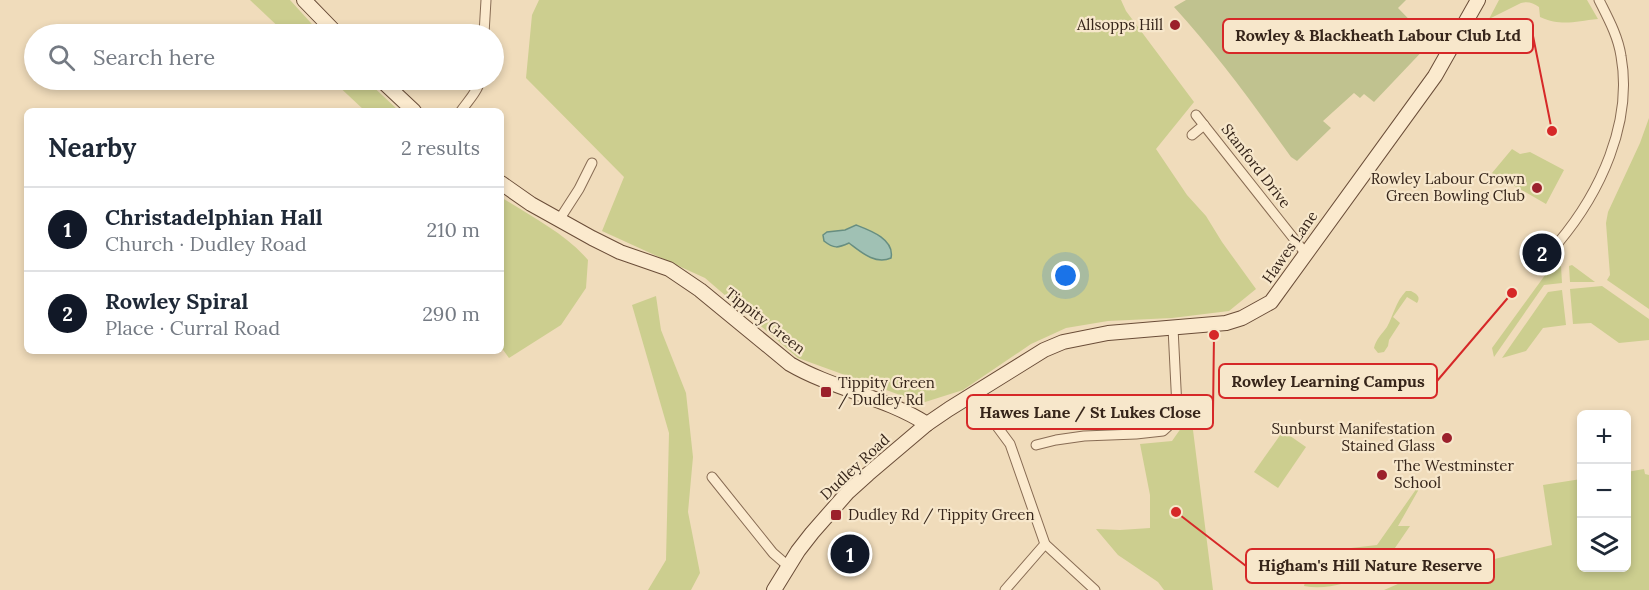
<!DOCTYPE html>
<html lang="en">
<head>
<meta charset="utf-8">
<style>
  :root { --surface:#fff; --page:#f2f2f3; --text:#1f2937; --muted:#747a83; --line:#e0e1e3; --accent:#111827 }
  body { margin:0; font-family:Lora,serif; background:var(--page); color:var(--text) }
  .controls { position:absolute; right:18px; bottom:18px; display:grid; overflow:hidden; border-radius:9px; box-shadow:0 3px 9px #0003 }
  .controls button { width:54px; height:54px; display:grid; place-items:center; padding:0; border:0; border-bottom:2px solid var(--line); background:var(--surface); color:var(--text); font:30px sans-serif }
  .you { position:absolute; left:1066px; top:276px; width:21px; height:21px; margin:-15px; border:4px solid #fff; border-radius:50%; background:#1a73e8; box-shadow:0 0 0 9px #1a73e833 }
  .badge { display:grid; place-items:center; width:39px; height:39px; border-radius:50%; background:var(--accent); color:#fff; font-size:20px; font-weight:700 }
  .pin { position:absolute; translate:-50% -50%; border:3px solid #fff; box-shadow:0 2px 6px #0006 }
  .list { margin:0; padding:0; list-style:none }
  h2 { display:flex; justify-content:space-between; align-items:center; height:78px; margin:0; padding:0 24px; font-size:26px }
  h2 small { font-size:20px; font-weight:400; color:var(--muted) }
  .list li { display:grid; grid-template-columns:39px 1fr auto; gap:18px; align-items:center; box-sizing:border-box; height:84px; padding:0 24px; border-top:2px solid var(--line) }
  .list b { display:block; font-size:22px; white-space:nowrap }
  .list p { margin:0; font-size:20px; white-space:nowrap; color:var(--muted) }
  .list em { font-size:20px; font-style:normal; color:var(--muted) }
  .icon { flex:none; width:33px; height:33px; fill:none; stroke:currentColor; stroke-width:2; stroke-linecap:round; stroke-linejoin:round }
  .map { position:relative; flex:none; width:1649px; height:590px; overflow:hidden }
  .search { position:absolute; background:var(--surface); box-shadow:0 3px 9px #0003; left:24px; top:24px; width:480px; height:66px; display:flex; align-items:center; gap:15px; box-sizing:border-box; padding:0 21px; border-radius:33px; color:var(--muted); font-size:22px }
  .panel { position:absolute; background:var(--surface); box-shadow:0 3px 9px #0003; left:24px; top:108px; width:480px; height:246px; border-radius:9px }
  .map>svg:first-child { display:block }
</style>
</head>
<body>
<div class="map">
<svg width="1649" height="590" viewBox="0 0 1649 590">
  <rect width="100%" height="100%" fill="#f0dcbb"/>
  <!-- green -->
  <g fill="#ccce8f">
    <polygon points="250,0 290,0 321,34 286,34"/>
    <polygon points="539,0 1121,0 1126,11 1194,102 1156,149 1187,195 1206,216 1222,242 1256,289 1229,311 1172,318 1108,321 1066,328 1031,344 963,390 922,403 798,358 705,278 602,231 624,177 526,78 532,15"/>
    <path d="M 1499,0 L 1587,0 L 1598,19 C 1575,21 1563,27 1540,17 L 1539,7 C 1533,3 1528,1 1521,3 L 1489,19 Z"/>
    <polygon points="332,80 366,80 399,111 365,111"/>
    <polygon points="1649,118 1649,309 1607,280 1610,275 1606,223 1608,212 1640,143"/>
    <polygon points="1512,149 1520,154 1530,152 1564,170 1546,204 1492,173"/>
    <path d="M 501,197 C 530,216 565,233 588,260 L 586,288 L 561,325 L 509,358 L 501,347 Z"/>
    <polygon points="1572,265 1595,282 1570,282 1569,266"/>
    <polygon points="1561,266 1562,283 1544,285 1494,357 1492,348 1551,267"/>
    <polygon points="1602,286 1649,319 1649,340 1619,343 1591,323 1573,324 1570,289"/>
    <polygon points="1562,290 1566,325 1543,328 1526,351 1502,358 1548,292"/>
    <path d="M 1406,291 L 1411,291 C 1417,294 1421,297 1417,303 L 1407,297 L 1393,317 L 1400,323 L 1389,340 L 1388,346 L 1384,352 L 1378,353 L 1374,348 C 1376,339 1382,334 1387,327 C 1394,314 1395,303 1406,291 Z"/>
    <polygon points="656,296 661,330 686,393 693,457 688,512 700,573 691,590 648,590 666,560 669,433 632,305"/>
    <polygon points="1191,414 1213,590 1164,590 1158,582 1118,555 1096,529 1120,530 1150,528 1150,495 1140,444 1172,441"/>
    <polygon points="1283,431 1306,447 1278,488 1254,472"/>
    <polygon points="1644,469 1645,474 1649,475 1649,590 1384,590 1421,574 1458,568 1552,545 1543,485 1581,479 1582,568 1626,568 1627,472"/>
    <path d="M 1417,488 L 1419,489 L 1398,526 L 1410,526 L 1373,580 L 1369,575 C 1347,583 1327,590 1304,586 L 1305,582 C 1337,586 1337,572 1351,548 L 1377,545 Z"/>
  </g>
  <!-- cemetery -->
  <path fill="#c0c28f" d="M 1186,0 L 1406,0 L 1398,8 L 1431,42 L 1374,102 L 1364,94 L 1360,98 L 1354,93 L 1323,121 L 1331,128 L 1297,161 L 1291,157 C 1254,105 1217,54 1174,7 Z"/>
  <!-- water -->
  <path fill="#a0c1b4" stroke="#678e81" stroke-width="1.5" d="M 856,225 C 869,230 895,239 891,258 C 875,265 861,252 849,243 C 838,248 834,249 824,241 L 823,235 L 827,232 L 845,230 Z"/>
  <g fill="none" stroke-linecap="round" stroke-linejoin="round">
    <!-- street casing -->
    <g stroke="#886c54" stroke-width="11">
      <g id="street">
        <polyline points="484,34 486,0"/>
        <path d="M 461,111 C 468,101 478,91 480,80"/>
        <polyline points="1196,115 1306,254"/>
        <polyline points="1192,135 1204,125"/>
        <polyline points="559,220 579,189 592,163"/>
        <path d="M 1558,243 C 1600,193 1633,123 1621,56 C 1618,36 1608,18 1599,0"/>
        <polyline points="973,394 1010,444 1045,544 1095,590"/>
        <polyline points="1036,445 1056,440 1084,436 1136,434 1163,431 1174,421 1177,408 1173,328"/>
        <polyline points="712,477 773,553 788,566"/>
        <polyline points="1005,590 1045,544"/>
      </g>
    </g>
    <!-- secondary casing -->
    <g stroke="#6a4d38" stroke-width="16">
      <g id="secondary">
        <polyline points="304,0 337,34"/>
        <polyline points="381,80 414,111"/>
        <path d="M 501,183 L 531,204 L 592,238 L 620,252 L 669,269 L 700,290 L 790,364 C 833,389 885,397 927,424"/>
        <polyline points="774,590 798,551 812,533 848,492 868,474 927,424 949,409 1044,350 1063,342 1108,333 1226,323 1242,318 1271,302 1435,76 1478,0"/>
      </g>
    </g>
    <!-- street -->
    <use href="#street" stroke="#fbeace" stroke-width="9"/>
    <!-- secondary -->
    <use href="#secondary" stroke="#fbeace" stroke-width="14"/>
  </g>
  <!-- markers -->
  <g fill="#9b212c" stroke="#f7e7cb" stroke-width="2">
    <circle cx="1175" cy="25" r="6"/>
    <circle cx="1537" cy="188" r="6"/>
    <rect x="820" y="386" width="12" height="12" rx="3"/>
    <circle cx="1447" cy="438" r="6"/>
    <circle cx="1382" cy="475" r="6"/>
    <rect x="830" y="509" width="12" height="12" rx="3"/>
  </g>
  <g text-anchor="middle" stroke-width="4.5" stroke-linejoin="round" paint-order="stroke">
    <!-- poi labels -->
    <g font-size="15" fill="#36251a" stroke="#f7e7cb" text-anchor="end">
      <text x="1163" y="30">Allsopps Hill</text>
      <text x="1525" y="184">Rowley Labour Crown<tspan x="1525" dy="17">Green Bowling Club</tspan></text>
      <text x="838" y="388" text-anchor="start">Tippity Green<tspan x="838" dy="17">/ Dudley Rd</tspan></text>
      <text x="1435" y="434">Sunburst Manifestation<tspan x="1435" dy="17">Stained Glass</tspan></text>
      <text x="1394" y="471" text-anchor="start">The Westminster<tspan x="1394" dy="17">School</tspan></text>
      <text x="848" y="520" text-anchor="start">Dudley Rd / Tippity Green</text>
    </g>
    <!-- street labels -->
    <g font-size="15" fill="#36251a" stroke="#f7e7cb">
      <text transform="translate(1256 166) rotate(52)" y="5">Stanford Drive</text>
      <text transform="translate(1290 247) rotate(-55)" y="5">Hawes Lane</text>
      <text transform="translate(765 321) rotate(38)" y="5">Tippity Green</text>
      <text transform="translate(855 467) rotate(-43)" y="5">Dudley Road</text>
    </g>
  </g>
  <!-- callouts -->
  <path fill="none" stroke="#d62828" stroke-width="2" d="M1552 131L1533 36M1512 293L1437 381M1214 335L1213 412M1176 512L1246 566"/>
  <g fill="#d62828" stroke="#f7e7cb" stroke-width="2">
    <circle cx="1552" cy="131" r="6"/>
    <circle cx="1512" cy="293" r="6"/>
    <circle cx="1214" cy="335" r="6"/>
    <circle cx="1176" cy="512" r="6"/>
  </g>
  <g fill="#f7e7cb" stroke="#d62828" stroke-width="2">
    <rect x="1223" y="19" width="310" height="34" rx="6"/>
    <rect x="1219" y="364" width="218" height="34" rx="6"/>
    <rect x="967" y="395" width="246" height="34" rx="6"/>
    <rect x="1246" y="549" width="248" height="34" rx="6"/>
  </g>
  <g font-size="16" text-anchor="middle" font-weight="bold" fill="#36251a">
    <text x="1378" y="41">Rowley &amp; Blackheath Labour Club Ltd</text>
    <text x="1328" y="387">Rowley Learning Campus</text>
    <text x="1090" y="418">Hawes Lane / St Lukes Close</text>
    <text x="1370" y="571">Higham's Hill Nature Reserve</text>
  </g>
</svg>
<div class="controls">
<button>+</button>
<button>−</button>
<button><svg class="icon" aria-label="layers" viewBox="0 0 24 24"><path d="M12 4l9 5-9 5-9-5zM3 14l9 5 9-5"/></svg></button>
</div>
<div class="you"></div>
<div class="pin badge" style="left:850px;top:554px">1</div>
<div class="pin badge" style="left:1542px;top:253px">2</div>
<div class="search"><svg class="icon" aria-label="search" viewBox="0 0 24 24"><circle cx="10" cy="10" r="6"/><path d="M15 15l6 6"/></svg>Search here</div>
<section class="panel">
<h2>Nearby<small>2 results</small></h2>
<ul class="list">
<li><span class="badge">1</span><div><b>Christadelphian Hall</b><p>Church · Dudley Road</p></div><em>210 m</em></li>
<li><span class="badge">2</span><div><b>Rowley Spiral</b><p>Place · Curral Road</p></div><em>290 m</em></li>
</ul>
</section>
</div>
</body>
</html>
